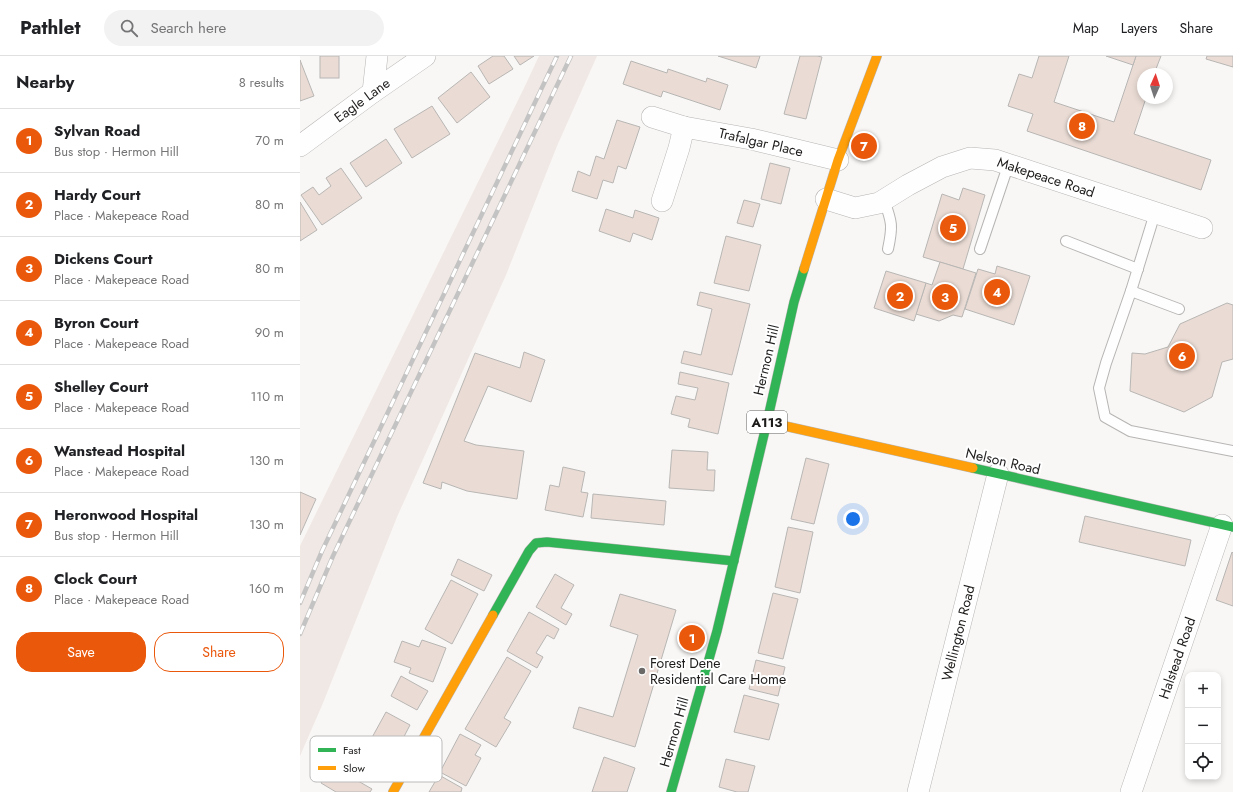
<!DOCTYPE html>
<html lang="en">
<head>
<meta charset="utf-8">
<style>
  :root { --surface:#fff; --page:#f2f2f2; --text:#202124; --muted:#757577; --line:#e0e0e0; --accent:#ea580c }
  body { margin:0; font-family:Jost,sans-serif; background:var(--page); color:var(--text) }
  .controls { position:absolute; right:12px; bottom:12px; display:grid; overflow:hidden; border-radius:8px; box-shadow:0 2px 6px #0003 }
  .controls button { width:36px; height:36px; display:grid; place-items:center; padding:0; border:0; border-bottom:1px solid var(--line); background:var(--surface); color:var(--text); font:20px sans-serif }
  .compass { position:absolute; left:837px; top:12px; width:36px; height:36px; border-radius:50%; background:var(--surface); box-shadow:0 2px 6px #0003; rotate:3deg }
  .you { position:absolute; left:553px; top:463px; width:14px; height:14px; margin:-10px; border:3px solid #fff; border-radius:50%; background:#1a73e8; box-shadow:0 0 0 6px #1a73e833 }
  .badge { display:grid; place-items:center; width:26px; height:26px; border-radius:50%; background:var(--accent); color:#fff; font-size:13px; font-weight:700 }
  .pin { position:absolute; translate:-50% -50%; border:2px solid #fff; box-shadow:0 1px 4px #0006 }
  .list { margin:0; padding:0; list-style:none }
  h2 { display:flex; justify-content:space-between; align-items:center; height:52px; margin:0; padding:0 16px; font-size:17px }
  h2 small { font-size:13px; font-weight:400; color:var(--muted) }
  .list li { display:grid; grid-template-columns:26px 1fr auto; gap:12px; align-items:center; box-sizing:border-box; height:64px; padding:0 16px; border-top:1px solid var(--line) }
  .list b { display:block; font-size:15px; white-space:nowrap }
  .list p { margin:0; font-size:13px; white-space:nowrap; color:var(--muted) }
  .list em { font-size:13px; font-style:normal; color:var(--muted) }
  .actions { display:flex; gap:8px; padding:12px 16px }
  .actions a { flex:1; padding:9px 0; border:1px solid var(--accent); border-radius:16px; text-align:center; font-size:14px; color:var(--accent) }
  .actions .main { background:var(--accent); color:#fff }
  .icon { flex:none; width:22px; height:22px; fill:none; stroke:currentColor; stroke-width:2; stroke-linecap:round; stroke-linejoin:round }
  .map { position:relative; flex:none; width:933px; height:736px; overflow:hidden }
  header { display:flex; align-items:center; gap:24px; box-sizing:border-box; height:56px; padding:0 20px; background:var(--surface); border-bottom:1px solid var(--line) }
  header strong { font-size:19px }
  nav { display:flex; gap:22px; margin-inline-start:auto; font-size:14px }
  .search { width:280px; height:36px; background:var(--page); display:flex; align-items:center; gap:10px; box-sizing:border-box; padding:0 14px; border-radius:22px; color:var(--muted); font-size:15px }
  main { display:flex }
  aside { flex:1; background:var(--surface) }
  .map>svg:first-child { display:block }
</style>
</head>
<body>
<header>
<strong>Pathlet</strong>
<div class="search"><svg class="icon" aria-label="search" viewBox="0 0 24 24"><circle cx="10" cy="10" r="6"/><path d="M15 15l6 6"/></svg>Search here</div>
<nav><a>Map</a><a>Layers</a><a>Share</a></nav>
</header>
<main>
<aside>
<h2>Nearby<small>8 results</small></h2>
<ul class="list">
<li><span class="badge">1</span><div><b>Sylvan Road</b><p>Bus stop · Hermon Hill</p></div><em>70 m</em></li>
<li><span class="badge">2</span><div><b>Hardy Court</b><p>Place · Makepeace Road</p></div><em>80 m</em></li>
<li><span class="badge">3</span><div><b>Dickens Court</b><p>Place · Makepeace Road</p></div><em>80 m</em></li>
<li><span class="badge">4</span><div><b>Byron Court</b><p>Place · Makepeace Road</p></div><em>90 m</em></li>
<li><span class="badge">5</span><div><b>Shelley Court</b><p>Place · Makepeace Road</p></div><em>110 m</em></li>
<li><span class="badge">6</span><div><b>Wanstead Hospital</b><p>Place · Makepeace Road</p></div><em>130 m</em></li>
<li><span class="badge">7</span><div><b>Heronwood Hospital</b><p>Bus stop · Hermon Hill</p></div><em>130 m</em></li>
<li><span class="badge">8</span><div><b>Clock Court</b><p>Place · Makepeace Road</p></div><em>160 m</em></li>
</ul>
<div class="actions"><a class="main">Save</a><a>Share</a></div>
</aside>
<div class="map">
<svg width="933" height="736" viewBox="0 0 933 736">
  <rect width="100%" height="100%" fill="#f9f7f5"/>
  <!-- built -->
  <polygon fill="#f0e8e4" points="239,0 297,0 257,90 206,219 97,461 23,647 0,700 0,490 224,32"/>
  <!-- building -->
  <g fill="#eadcd5" stroke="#b8b6b4">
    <rect x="20" y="0" width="19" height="22"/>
    <polygon points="193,0 204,0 213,13 189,28 178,10"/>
    <polygon points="214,0 234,0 220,9"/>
    <polygon points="418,0 460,0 456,12"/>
    <polygon points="500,0 517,0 522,1 506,63 484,58"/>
    <polygon points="739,0 769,0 754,46 814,66 836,0 861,0 854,18 843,18 843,42 846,42 834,78 911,104 901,134 727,75 733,58 708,50 719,18 732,22"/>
    <polygon points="806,0 836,0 833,9"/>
    <polygon points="907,0 933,0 933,11 906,3"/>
    <polygon points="0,4 14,40 0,45"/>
    <polygon points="331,5 367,17 368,13 406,26 407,22 428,29 420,54 363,35 361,41 323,28"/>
    <polygon points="171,16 190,41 157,67 138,42"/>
    <polygon points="132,50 150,78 112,102 94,73"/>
    <polygon points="317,64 340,71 326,113 318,110 313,127 303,124 297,143 272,135 278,115 290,120 296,100 304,103"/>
    <polygon points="86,83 102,107 66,131 50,107"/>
    <polygon points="470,107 490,112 481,148 461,143"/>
    <polygon points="41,112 62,142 22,169 1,139 13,131 19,139 31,130 26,122"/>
    <polygon points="663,132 685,139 663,213 623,201 642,138 659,144"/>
    <polygon points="444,144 460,148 453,171 437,167"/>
    <polygon points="0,146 17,174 0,185"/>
    <polygon points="306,153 333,162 335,154 359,162 352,184 333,177 330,186 299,175"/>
    <polygon points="426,180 461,189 449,235 414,227"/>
    <polygon points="640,206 676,217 662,261 653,259 639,265 616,258 626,227 632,229"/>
    <polygon points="697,210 730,220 714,269 665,253 678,213 695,218"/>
    <polygon points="586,215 626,227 614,265 574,252"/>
    <polygon points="400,236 450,248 432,319 381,307 384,295 401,299 412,253 397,249"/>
    <polygon points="927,247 933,249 933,303 922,306 912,341 884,356 830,335 832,297 845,298 868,291 880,268"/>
    <polygon points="224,296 245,304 231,346 188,330 164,385 176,389 224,395 217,443 167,435 142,426 141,433 123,427 175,297 220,312"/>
    <polygon points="380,316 429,327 418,378 388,371 390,363 371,358 376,340 395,344 398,332 378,328"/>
    <polygon points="372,394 408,396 407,414 415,414 414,435 369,432"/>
    <polygon points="506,402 529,408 514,468 491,463"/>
    <polygon points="263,411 285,416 281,436 288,437 283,461 245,454 250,429 259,431"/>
    <polygon points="0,436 16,443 0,479"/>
    <polygon points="293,438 366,445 364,469 291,462"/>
    <polygon points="785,460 891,484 885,510 779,486"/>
    <polygon points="488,471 513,476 500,537 475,531"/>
    <polygon points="932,496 933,497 933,550 916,544"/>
    <polygon points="158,503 192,519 184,535 151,519"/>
    <polygon points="255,518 274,529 261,552 272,558 266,569 236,551"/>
    <polygon points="151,524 178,538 152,588 125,573"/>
    <polygon points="473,537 498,543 483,603 458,597"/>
    <polygon points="320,538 376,554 335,691 273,672 279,651 313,661 338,579 310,570"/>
    <polygon points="229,556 259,573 254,583 247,579 236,597 243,601 237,612 207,595"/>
    <polygon points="122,584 146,592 133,626 109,617 111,612 94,606 102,585 119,591"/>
    <polygon points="207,601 231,615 204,662 211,666 196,691 165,673"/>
    <polygon points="456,604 485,611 478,640 449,633"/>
    <polygon points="101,620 128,635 117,654 91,640"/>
    <polygon points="444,639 479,648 469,684 434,676"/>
    <polygon points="86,656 110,669 94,700 69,687"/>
    <polygon points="160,678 181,689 175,699 181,702 166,730 140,716"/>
    <polygon points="304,701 335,712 327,736 292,736"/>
    <polygon points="426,703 455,710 448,736 437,736 419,731"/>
    <polygon points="32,710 72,733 70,736 36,736 21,727"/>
    <polygon points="139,719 162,732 161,736 129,736"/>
  </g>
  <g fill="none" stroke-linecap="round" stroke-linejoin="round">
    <!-- lane casing -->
    <g stroke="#b7b5b4" stroke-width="12">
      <g id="lane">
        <path d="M 584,144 C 592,166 593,170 588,193"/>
        <polyline points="855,157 831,235 879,253"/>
        <polyline points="766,185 838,213"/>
        <polyline points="680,193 709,107"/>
        <polyline points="831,235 806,307 799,332 805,361 830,375 933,395"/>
      </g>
    </g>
    <!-- street casing -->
    <g stroke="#b7b5b4" stroke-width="22">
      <g id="street">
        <polyline points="73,36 77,0"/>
        <polyline points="352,61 384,71 451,83 538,104"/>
        <polyline points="0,90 73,36 125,0"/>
        <polyline points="526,143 555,152 579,147 608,129 642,111 670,102 695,104 902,172"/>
        <polyline points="362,145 379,92 384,71"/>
        <polyline points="618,736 698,418"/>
        <polyline points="831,736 922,469"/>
      </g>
    </g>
    <!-- fast casing -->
    <g stroke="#b7b5b4" stroke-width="10">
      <g id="fast">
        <polyline points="673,412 933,471"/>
        <polyline points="193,559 229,495 236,487 247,486 434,505"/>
        <polyline points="371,736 417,575 467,366 494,246 504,213"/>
      </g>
    </g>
    <!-- slow casing -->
    <g stroke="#b7b5b4" stroke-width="10">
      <g id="slow">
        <polyline points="504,213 538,104 577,0"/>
        <polyline points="467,366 673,412"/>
        <polyline points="93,736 193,559"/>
      </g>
    </g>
    <!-- lane -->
    <use href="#lane" stroke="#fefefe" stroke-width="10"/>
    <!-- street -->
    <use href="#street" stroke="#fefefe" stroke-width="21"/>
    <!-- fast -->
    <use href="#fast" stroke="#30b455" stroke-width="9"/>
    <!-- slow -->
    <use href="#slow" stroke="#ff9f0a" stroke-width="9"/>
    <!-- rail casing -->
    <g stroke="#c3c3c3" stroke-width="4.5">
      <g id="rail">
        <polyline points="0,547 22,495 257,0"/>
        <polyline points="0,578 33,500 271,0"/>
      </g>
    </g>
    <!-- rail -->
    <use href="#rail" stroke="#fff" stroke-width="3" stroke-dasharray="9" stroke-linecap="butt"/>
  </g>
  <!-- markers -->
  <circle fill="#6b6967" stroke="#fff" stroke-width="1.5" cx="342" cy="615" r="4"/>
  <g text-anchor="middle" stroke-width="4" stroke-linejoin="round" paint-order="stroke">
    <!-- shield labels -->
    <rect fill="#fff" stroke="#62605f" stroke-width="1" x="447" y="355" width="40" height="22" rx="3"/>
    <g font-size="13" font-weight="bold" fill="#1e1c1b">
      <text x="467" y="371">A113</text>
    </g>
    <!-- street labels -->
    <g font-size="14" fill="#1e1c1b" stroke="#fff">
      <text transform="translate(62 44) rotate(-36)" y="5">Eagle Lane</text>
      <text transform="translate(461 86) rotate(13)" y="5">Trafalgar Place</text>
      <text transform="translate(746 121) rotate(18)" y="5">Makepeace Road</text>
      <text transform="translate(466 304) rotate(-77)" y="5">Hermon Hill</text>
      <text transform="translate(703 405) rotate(13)" y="5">Nelson Road</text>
      <text transform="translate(658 577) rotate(-76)" y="5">Wellington Road</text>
      <text transform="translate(877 602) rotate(-71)" y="5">Halstead Road</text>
      <text transform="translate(374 676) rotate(-74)" y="5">Hermon Hill</text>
    </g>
    <!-- poi labels -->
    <g font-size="14" fill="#1e1c1b" stroke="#fff" text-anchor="start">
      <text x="350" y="612">Forest Dene<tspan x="350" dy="16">Residential Care Home</tspan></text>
    </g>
  </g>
  <!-- legend -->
  <rect x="10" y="680" width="132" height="46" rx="6" fill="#fff" stroke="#bcbbbb" stroke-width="1"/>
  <rect x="18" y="692" width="18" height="4" fill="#30b455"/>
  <rect x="18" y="710" width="18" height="4" fill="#ff9f0a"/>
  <g font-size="11" fill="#1e1c1b">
    <text x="43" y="698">Fast</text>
    <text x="43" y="716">Slow</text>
  </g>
</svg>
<div class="controls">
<button>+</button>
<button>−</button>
<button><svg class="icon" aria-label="locate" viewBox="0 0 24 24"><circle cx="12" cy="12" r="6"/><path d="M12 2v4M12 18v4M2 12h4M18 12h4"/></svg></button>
</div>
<svg class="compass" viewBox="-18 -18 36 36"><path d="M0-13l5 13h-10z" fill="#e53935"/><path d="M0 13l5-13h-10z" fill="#757577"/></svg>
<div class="you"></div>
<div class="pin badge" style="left:392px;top:582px">1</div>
<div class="pin badge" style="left:600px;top:240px">2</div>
<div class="pin badge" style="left:645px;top:241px">3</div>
<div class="pin badge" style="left:697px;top:236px">4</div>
<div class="pin badge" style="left:653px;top:172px">5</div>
<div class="pin badge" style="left:882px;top:300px">6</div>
<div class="pin badge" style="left:564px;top:90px">7</div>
<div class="pin badge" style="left:782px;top:70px">8</div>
</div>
</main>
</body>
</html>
